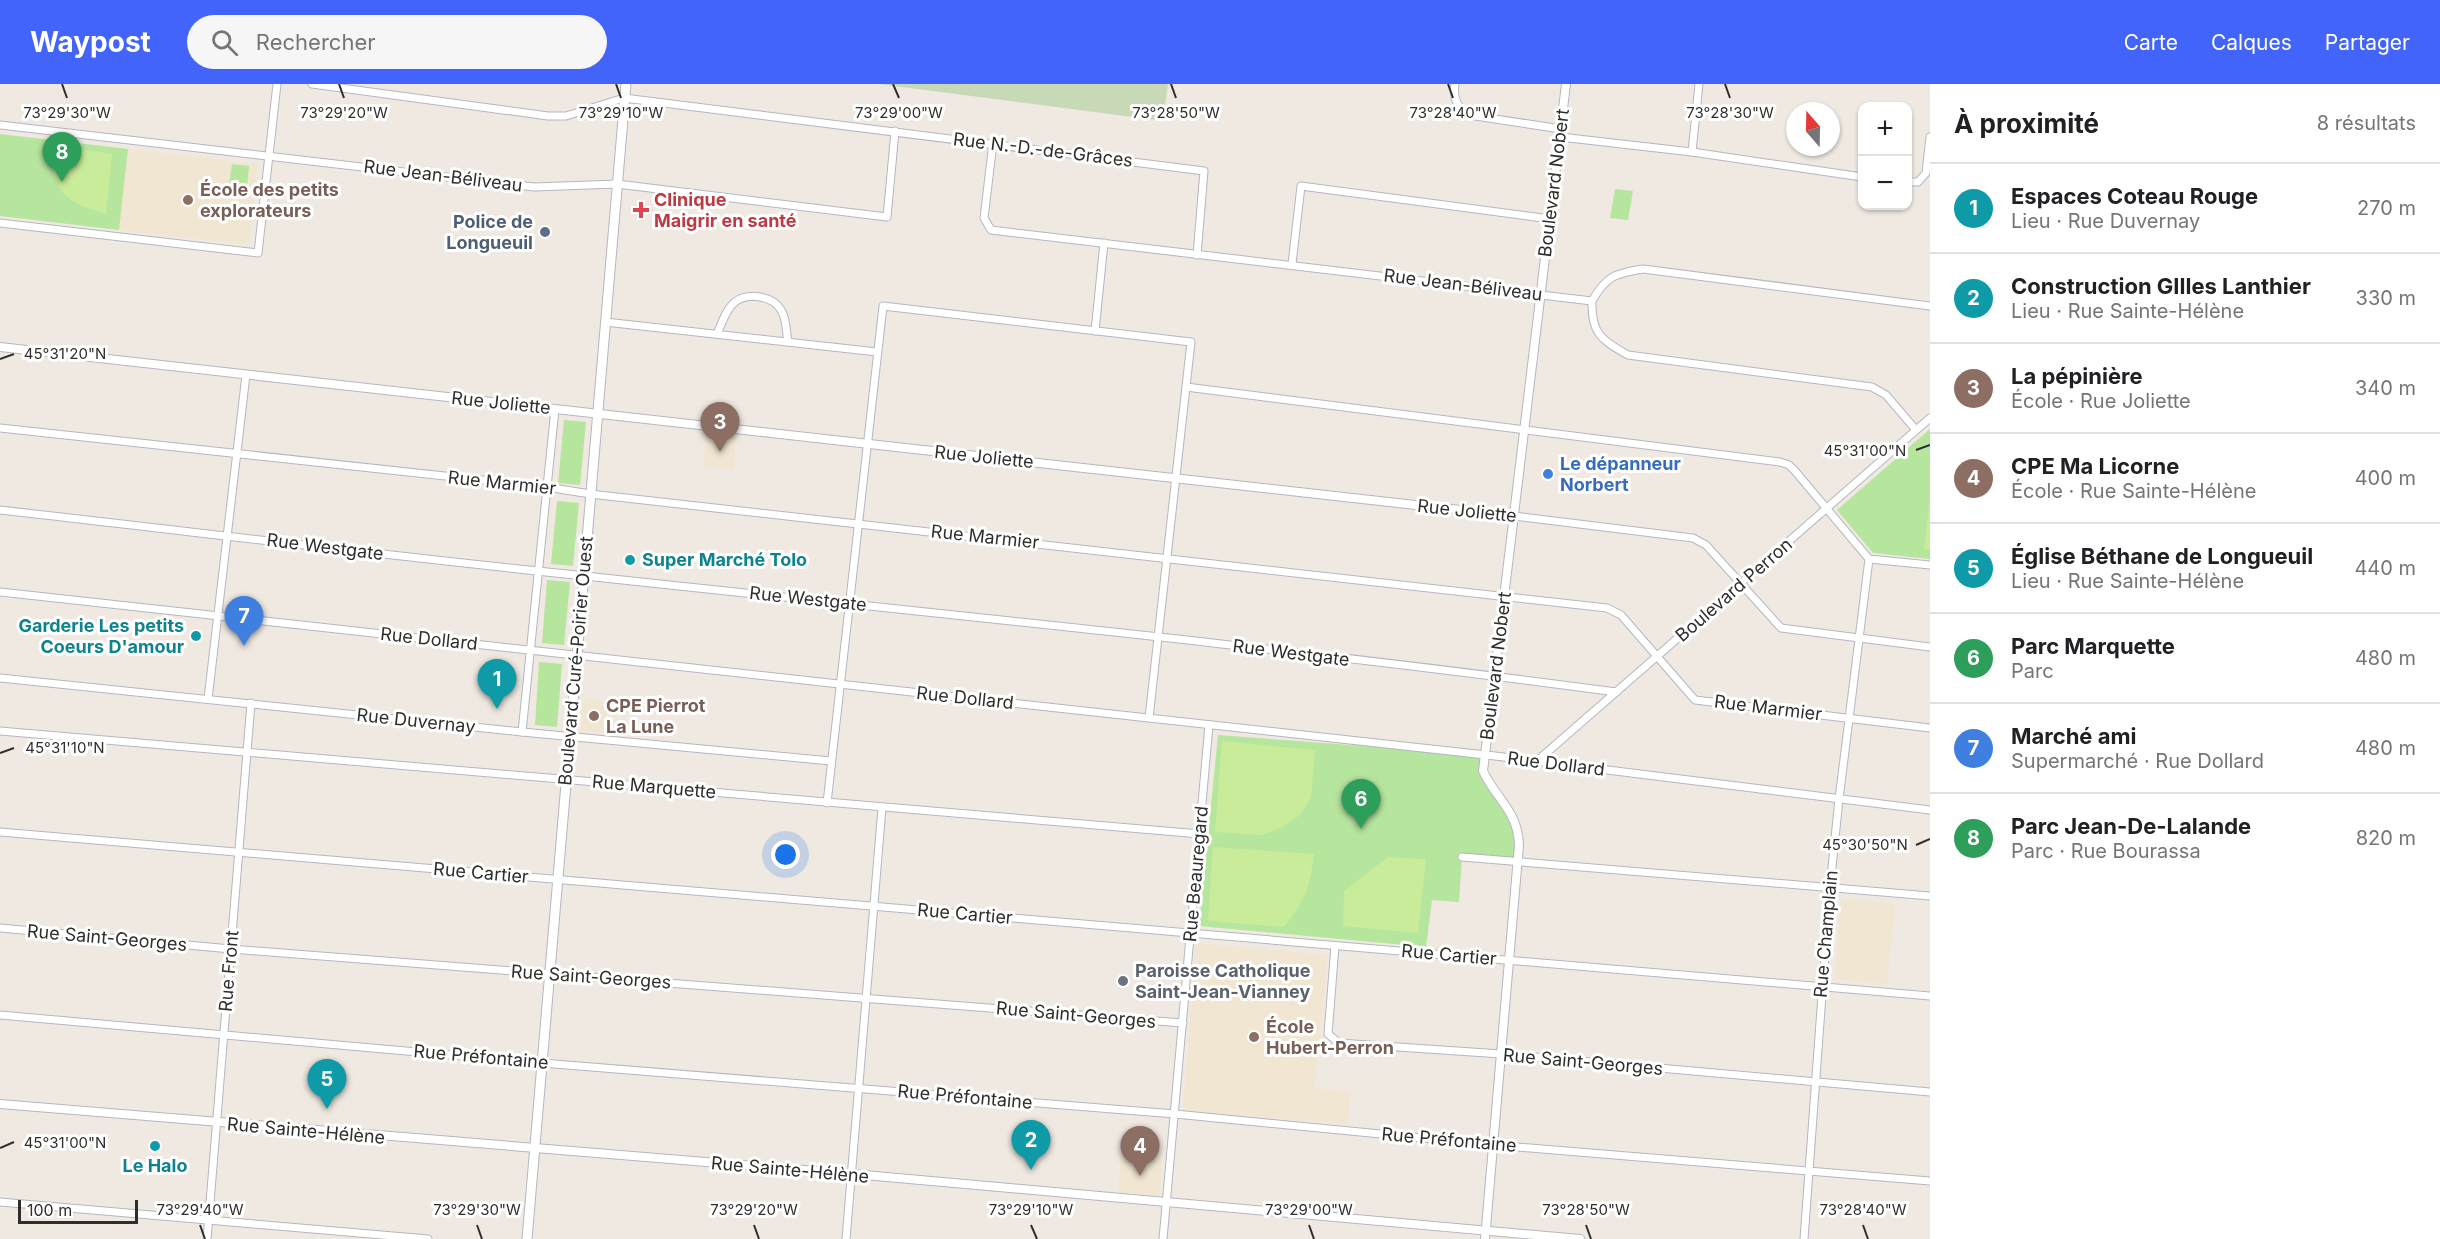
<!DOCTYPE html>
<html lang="fr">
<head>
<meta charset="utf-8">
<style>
  :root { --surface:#fff; --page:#f6f6f6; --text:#202124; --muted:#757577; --line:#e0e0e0; --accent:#4264fb }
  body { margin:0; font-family:Inter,sans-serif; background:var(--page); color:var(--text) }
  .controls { position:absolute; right:18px; top:18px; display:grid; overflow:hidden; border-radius:12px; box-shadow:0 2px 4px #0004 }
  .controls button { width:54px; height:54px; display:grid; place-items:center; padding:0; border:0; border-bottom:2px solid var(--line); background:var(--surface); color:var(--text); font:30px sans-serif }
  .compass { position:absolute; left:1786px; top:18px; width:54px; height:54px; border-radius:50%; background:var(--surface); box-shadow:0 2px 4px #0004; rotate:340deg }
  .scale { position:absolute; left:18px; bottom:15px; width:120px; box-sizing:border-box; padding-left:6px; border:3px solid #2e2e2e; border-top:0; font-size:16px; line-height:21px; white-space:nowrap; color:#2e2e2e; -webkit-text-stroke:4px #fff; paint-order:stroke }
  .you { position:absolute; left:786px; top:771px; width:21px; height:21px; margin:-15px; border:4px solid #fff; border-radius:50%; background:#1a73e8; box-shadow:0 0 0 9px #1a73e833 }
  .badge { display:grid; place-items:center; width:39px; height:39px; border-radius:50%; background:var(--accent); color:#fff; font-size:20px; font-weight:700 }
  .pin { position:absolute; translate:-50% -50px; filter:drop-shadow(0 2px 3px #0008) }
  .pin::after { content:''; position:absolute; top:32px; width:21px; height:18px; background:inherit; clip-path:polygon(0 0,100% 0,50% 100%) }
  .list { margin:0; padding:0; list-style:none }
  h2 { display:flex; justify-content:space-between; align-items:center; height:78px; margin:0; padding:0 24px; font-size:26px }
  h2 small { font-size:20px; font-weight:400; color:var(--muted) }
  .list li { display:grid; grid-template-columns:39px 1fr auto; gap:18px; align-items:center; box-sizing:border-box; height:90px; padding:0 24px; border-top:2px solid var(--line) }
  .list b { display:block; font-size:22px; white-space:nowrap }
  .list p { margin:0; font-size:20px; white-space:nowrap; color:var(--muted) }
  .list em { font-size:20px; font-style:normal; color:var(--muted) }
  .icon { flex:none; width:33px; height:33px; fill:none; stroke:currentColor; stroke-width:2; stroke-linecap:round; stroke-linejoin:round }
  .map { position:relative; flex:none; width:1930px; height:1155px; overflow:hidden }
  header { display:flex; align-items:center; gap:36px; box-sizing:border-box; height:84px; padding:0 30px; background:var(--accent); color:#fff }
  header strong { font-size:28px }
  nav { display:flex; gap:33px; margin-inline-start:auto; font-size:21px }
  .search { width:420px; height:54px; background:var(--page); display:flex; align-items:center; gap:15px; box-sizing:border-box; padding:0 21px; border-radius:33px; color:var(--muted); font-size:22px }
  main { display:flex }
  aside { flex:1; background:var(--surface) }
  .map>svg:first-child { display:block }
</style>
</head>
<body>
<header>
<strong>Waypost</strong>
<div class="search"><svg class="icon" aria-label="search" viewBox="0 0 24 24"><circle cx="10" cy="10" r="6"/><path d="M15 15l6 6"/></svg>Rechercher</div>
<nav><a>Carte</a><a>Calques</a><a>Partager</a></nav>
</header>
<main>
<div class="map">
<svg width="1930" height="1155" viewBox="0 0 1930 1155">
  <rect width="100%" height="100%" fill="#efe9e1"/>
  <!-- education -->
  <g fill="#f0e6d1">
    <polygon points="128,65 258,80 249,157 243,160 119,146"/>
    <polygon points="707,350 736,354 733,386 703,382"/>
    <polygon points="584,614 608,617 605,649 581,647"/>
    <polygon points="1844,815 1895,819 1887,900 1835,895 1840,819"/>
    <polygon points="1196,859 1328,871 1314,1004 1350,1008 1348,1040 1183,1028"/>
    <polygon points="1121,1072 1162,1076 1159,1112 1118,1108"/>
  </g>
  <!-- green -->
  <g fill="#b6e59e">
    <polygon points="0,50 128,65 119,146 0,132"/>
    <polygon points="232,80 249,82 247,104 229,101"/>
    <polygon points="1615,105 1633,107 1628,136 1610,134"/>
    <polygon points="564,336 586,338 580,401 558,399"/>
    <polygon points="1930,345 1930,475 1873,469 1837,426"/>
    <polygon points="557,417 579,419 573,482 551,480"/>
    <polygon points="547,496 570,498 564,561 542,559"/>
    <polygon points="539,578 562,580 557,643 535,641"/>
    <path d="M 1218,651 L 1485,671 L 1483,692 C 1502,720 1521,742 1518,778 L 1462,773 L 1459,818 L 1432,816 L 1426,863 L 1199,842 Z"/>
  </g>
  <!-- cemetery -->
  <polygon fill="#c8d9b8" points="879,0 1168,0 1163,37"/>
  <!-- pitch -->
  <g fill="#c9ec9a">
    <path d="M 58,62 L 112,70 L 106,130 C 69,120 44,105 58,62 Z"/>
    <polygon points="1930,414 1930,466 1924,465"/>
    <polygon points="1222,657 1315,666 1311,714 1300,731 1282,743 1262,751 1215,748"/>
    <path d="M 1213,763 L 1314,770 C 1309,805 1306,815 1284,843 L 1208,837 Z"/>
    <polygon points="1388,773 1426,775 1418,849 1343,842 1344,807"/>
  </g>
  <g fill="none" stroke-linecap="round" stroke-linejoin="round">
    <!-- minor casing -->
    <g stroke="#b4b7c1" stroke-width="9">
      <g id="minor">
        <polyline points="312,0 548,32 566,32 624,14 1204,87 1197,171"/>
        <path d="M 1455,0 C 1453,16 1457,22 1469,31 L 1561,45"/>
        <polyline points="0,41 534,103 617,100 887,133 895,47"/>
        <polyline points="1560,53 1692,68 1862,93"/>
        <path d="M 993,59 L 984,134 L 991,146 L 1592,217 C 1606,192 1616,189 1643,185 L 1930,222"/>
        <polyline points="1692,68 1699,0"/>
        <polyline points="1908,98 1918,98 1926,89 1930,53"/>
        <polyline points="0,139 258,169 277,0"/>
        <polyline points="1292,180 1301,102 1550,135"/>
        <path d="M 1592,217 C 1591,249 1601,256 1628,271 L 1872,303 L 1886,311 L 1916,346"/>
        <polyline points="605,238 877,268"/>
        <polyline points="1095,247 1104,159"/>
        <path d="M 717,250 C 722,239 726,225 735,218 C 748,208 773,212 781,226 C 787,235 786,248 788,258"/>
        <polyline points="1186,303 1780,378 1789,381 1795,387 1869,475 1930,481"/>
        <polyline points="0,344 547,403 590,410 1607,524 1621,531 1695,616 1930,644"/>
        <path d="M 0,426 C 195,448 390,472 585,492 C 929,529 1273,562 1616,608"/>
        <polyline points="1514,432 1693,454 1706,461 1781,544 1930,563"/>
        <polyline points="0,508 1495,672 1930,726"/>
        <polyline points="0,594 522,648 831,677"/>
        <polyline points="208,615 246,291"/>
        <polyline points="0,647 1200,750"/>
        <polyline points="522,648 555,325"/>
        <polyline points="1537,677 1930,334"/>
        <polyline points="827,719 883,222 1191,258 1149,634"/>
        <polyline points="0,748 1930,912"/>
        <polyline points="1462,773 1930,812"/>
        <polyline points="0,844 231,865 1183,939"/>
        <polyline points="1335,862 1328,950 1339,959 1501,970 1930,1008"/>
        <polyline points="0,931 542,979 1175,1030 1494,1061 1930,1097"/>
        <polyline points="0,1118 428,1155"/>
        <polyline points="207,1155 251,619"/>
        <polyline points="846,1155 882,724"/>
        <polyline points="1163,1155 1209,641"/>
        <polyline points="1804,1155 1830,803 1839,715 1869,475"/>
      </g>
    </g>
    <!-- tertiary casing -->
    <g stroke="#b4b7c1" stroke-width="10">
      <g id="tertiary">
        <polyline points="0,263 1514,432"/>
        <polyline points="0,1020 853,1090 1580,1155"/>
        <path d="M 1485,1155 L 1519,761 C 1518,727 1496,715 1483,687 L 1566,0"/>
      </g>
    </g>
    <!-- secondary casing -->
    <g stroke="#b4b7c1" stroke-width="11">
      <polyline id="secondary" points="527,1155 626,0"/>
    </g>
    <!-- minor -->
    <use href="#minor" stroke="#fff" stroke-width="7"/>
    <!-- tertiary -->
    <use href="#tertiary" stroke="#fff" stroke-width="8"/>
    <!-- secondary -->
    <use href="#secondary" stroke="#fff" stroke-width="9"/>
  </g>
  <!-- ticks -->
  <path fill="none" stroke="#2e2e2e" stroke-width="2" d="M 62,0 L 67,14M 339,0 L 344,14M 616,0 L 621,14M 893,0 L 899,14M 1171,0 L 1176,14M 1448,0 L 1453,14M 1725,0 L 1730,14M 0,275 L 14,270M 1916,366 L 1930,361M 0,669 L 14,664M 1916,761 L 1930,755M 0,1064 L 14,1058M 200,1141 L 205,1155M 477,1141 L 482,1155M 754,1141 L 759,1155M 1031,1141 L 1037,1155M 1309,1141 L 1314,1155M 1586,1141 L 1591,1155M 1863,1141 L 1868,1155"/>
  <!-- markers -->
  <g fill="#8d6e63" stroke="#fff" stroke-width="2">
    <circle cx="188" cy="116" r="6"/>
    <circle cx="594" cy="632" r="6"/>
    <circle cx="1254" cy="953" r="6"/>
  </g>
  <path fill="#e0444e" stroke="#fff" stroke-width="2" d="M638 117h6v6h6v6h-6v6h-6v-6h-6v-6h6z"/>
  <circle fill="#5c6f8a" stroke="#fff" stroke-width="2" cx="545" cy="148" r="6"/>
  <circle fill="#3f7fe0" stroke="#fff" stroke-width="2" cx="1548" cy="390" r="6"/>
  <g fill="#0f9aa8" stroke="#fff" stroke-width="2">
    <circle cx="630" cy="476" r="6"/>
    <circle cx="196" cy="552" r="6"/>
    <circle cx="155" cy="1062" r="6"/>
  </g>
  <circle fill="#6b7280" stroke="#fff" stroke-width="2" cx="1123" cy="897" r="6"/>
  <g text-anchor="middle" stroke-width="6" stroke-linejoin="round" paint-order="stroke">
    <!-- street labels -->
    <g font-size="18" fill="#2e2e2e" stroke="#fff">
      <text transform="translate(1043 66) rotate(7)" y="6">Rue N.-D.-de-Grâces</text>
      <text transform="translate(443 92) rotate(7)" y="6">Rue Jean-Béliveau</text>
      <text transform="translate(1554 99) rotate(-83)" y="6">Boulevard Nobert</text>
      <text transform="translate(1463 201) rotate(7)" y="6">Rue Jean-Béliveau</text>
      <text transform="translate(501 319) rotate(6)" y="6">Rue Joliette</text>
      <text transform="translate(984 373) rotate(6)" y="6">Rue Joliette</text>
      <text transform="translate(502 399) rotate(6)" y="6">Rue Marmier</text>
      <text transform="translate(1467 427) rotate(6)" y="6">Rue Joliette</text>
      <text transform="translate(985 453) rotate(6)" y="6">Rue Marmier</text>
      <text transform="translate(325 463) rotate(7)" y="6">Rue Westgate</text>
      <text transform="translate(1734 506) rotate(-41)" y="6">Boulevard Perron</text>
      <text transform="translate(808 515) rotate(6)" y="6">Rue Westgate</text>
      <text transform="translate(429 555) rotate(6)" y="6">Rue Dollard</text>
      <text transform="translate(1291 569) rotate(7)" y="6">Rue Westgate</text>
      <text transform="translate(576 577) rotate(-85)" y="6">Boulevard Curé-Poirier Ouest</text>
      <text transform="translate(1496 582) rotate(-83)" y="6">Boulevard Nobert</text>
      <text transform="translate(965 614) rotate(6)" y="6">Rue Dollard</text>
      <text transform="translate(1768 624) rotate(7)" y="6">Rue Marmier</text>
      <text transform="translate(416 637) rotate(6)" y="6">Rue Duvernay</text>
      <text transform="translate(1556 680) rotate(7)" y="6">Rue Dollard</text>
      <text transform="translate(654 703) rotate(5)" y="6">Rue Marquette</text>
      <text transform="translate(481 789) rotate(5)" y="6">Rue Cartier</text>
      <text transform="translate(1196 790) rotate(-85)" y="6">Rue Beauregard</text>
      <text transform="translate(965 830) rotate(5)" y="6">Rue Cartier</text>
      <text transform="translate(1826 850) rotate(-85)" y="6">Rue Champlain</text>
      <text transform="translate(107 854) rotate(5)" y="6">Rue Saint-Georges</text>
      <text transform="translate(1449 871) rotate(5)" y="6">Rue Cartier</text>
      <text transform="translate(229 887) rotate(-85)" y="6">Rue Front</text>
      <text transform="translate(591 893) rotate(4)" y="6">Rue Saint-Georges</text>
      <text transform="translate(1076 931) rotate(5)" y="6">Rue Saint-Georges</text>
      <text transform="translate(481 973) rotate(5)" y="6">Rue Préfontaine</text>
      <text transform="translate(1583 978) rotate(5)" y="6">Rue Saint-Georges</text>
      <text transform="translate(965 1013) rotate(5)" y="6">Rue Préfontaine</text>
      <text transform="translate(306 1047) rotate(5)" y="6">Rue Sainte-Hélène</text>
      <text transform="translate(1449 1056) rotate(5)" y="6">Rue Préfontaine</text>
      <text transform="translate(790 1086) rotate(5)" y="6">Rue Sainte-Hélène</text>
    </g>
    <!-- education labels -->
    <g font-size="18" font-weight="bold" fill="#785e54" stroke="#fff" text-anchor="start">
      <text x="200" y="112">École des petits<tspan x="200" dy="21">explorateurs</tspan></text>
      <text x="606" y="628">CPE Pierrot<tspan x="606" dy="21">La Lune</tspan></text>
      <text x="1266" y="949">École<tspan x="1266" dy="21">Hubert-Perron</tspan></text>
    </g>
    <!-- health labels -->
    <g font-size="18" font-weight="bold" fill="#be3a42" stroke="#fff" text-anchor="start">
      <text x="654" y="122">Clinique<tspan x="654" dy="21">Maigrir en santé</tspan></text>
    </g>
    <!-- service labels -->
    <g font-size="18" font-weight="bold" fill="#4e5e75" stroke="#fff" text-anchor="end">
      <text x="533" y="144">Police de<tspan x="533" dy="21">Longueuil</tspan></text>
    </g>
    <!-- shop labels -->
    <g font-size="18" font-weight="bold" fill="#366cbe" stroke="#fff" text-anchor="start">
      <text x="1560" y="386">Le dépanneur<tspan x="1560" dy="21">Norbert</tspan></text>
    </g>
    <!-- culture labels -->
    <g font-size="18" font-weight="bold" fill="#0d838f" stroke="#fff" text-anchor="start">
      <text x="642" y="482">Super Marché Tolo</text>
      <text x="184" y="548" text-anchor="end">Garderie Les petits<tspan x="184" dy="21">Coeurs D'amour</tspan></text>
      <text x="155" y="1088" text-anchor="middle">Le Halo</text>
    </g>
    <!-- worship labels -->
    <g font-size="18" font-weight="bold" fill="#5b616d" stroke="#fff" text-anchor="start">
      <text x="1135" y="893">Paroisse Catholique<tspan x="1135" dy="21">Saint-Jean-Vianney</tspan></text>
    </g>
  </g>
  <g font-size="15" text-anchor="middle" fill="#2e2e2e" stroke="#fff" stroke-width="6" stroke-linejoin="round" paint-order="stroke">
    <text x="67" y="34">73°29'30"W</text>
    <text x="344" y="34">73°29'20"W</text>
    <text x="621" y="34">73°29'10"W</text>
    <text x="899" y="34">73°29'00"W</text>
    <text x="1176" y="34">73°28'50"W</text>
    <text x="1453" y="34">73°28'40"W</text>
    <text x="1730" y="34">73°28'30"W</text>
    <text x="65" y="275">45°31'20"N</text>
    <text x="1865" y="372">45°31'00"N</text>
    <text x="65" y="669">45°31'10"N</text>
    <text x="1865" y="766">45°30'50"N</text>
    <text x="65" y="1064">45°31'00"N</text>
    <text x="200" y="1131">73°29'40"W</text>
    <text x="477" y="1131">73°29'30"W</text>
    <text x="754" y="1131">73°29'20"W</text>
    <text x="1031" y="1131">73°29'10"W</text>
    <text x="1309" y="1131">73°29'00"W</text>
    <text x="1586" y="1131">73°28'50"W</text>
    <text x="1863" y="1131">73°28'40"W</text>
  </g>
</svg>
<div class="controls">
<button>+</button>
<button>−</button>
</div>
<svg class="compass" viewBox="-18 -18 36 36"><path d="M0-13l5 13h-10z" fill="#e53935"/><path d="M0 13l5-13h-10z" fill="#757577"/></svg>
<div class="scale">100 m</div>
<div class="you"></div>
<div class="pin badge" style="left:497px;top:625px;background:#0f9aa8">1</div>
<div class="pin badge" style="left:1031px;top:1086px;background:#0f9aa8">2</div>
<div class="pin badge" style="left:720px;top:368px;background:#8d6e63">3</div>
<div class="pin badge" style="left:1140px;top:1092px;background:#8d6e63">4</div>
<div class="pin badge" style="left:327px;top:1025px;background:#0f9aa8">5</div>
<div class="pin badge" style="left:1361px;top:745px;background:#2e9e5b">6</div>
<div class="pin badge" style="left:244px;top:562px;background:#3f7fe0">7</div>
<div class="pin badge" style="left:62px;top:98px;background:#2e9e5b">8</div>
</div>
<aside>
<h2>À proximité<small>8 résultats</small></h2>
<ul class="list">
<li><span class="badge" style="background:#0f9aa8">1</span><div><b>Espaces Coteau Rouge</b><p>Lieu · Rue Duvernay</p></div><em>270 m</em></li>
<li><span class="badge" style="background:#0f9aa8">2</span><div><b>Construction GIlles Lanthier</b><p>Lieu · Rue Sainte-Hélène</p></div><em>330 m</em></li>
<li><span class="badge" style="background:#8d6e63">3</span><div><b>La pépinière</b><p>École · Rue Joliette</p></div><em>340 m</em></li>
<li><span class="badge" style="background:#8d6e63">4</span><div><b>CPE Ma Licorne</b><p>École · Rue Sainte-Hélène</p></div><em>400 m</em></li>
<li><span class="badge" style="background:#0f9aa8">5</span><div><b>Église Béthane de Longueuil</b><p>Lieu · Rue Sainte-Hélène</p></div><em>440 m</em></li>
<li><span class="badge" style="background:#2e9e5b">6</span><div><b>Parc Marquette</b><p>Parc</p></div><em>480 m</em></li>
<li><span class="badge" style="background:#3f7fe0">7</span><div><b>Marché ami</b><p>Supermarché · Rue Dollard</p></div><em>480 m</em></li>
<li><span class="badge" style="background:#2e9e5b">8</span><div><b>Parc Jean-De-Lalande</b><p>Parc · Rue Bourassa</p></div><em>820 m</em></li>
</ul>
</aside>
</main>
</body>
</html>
